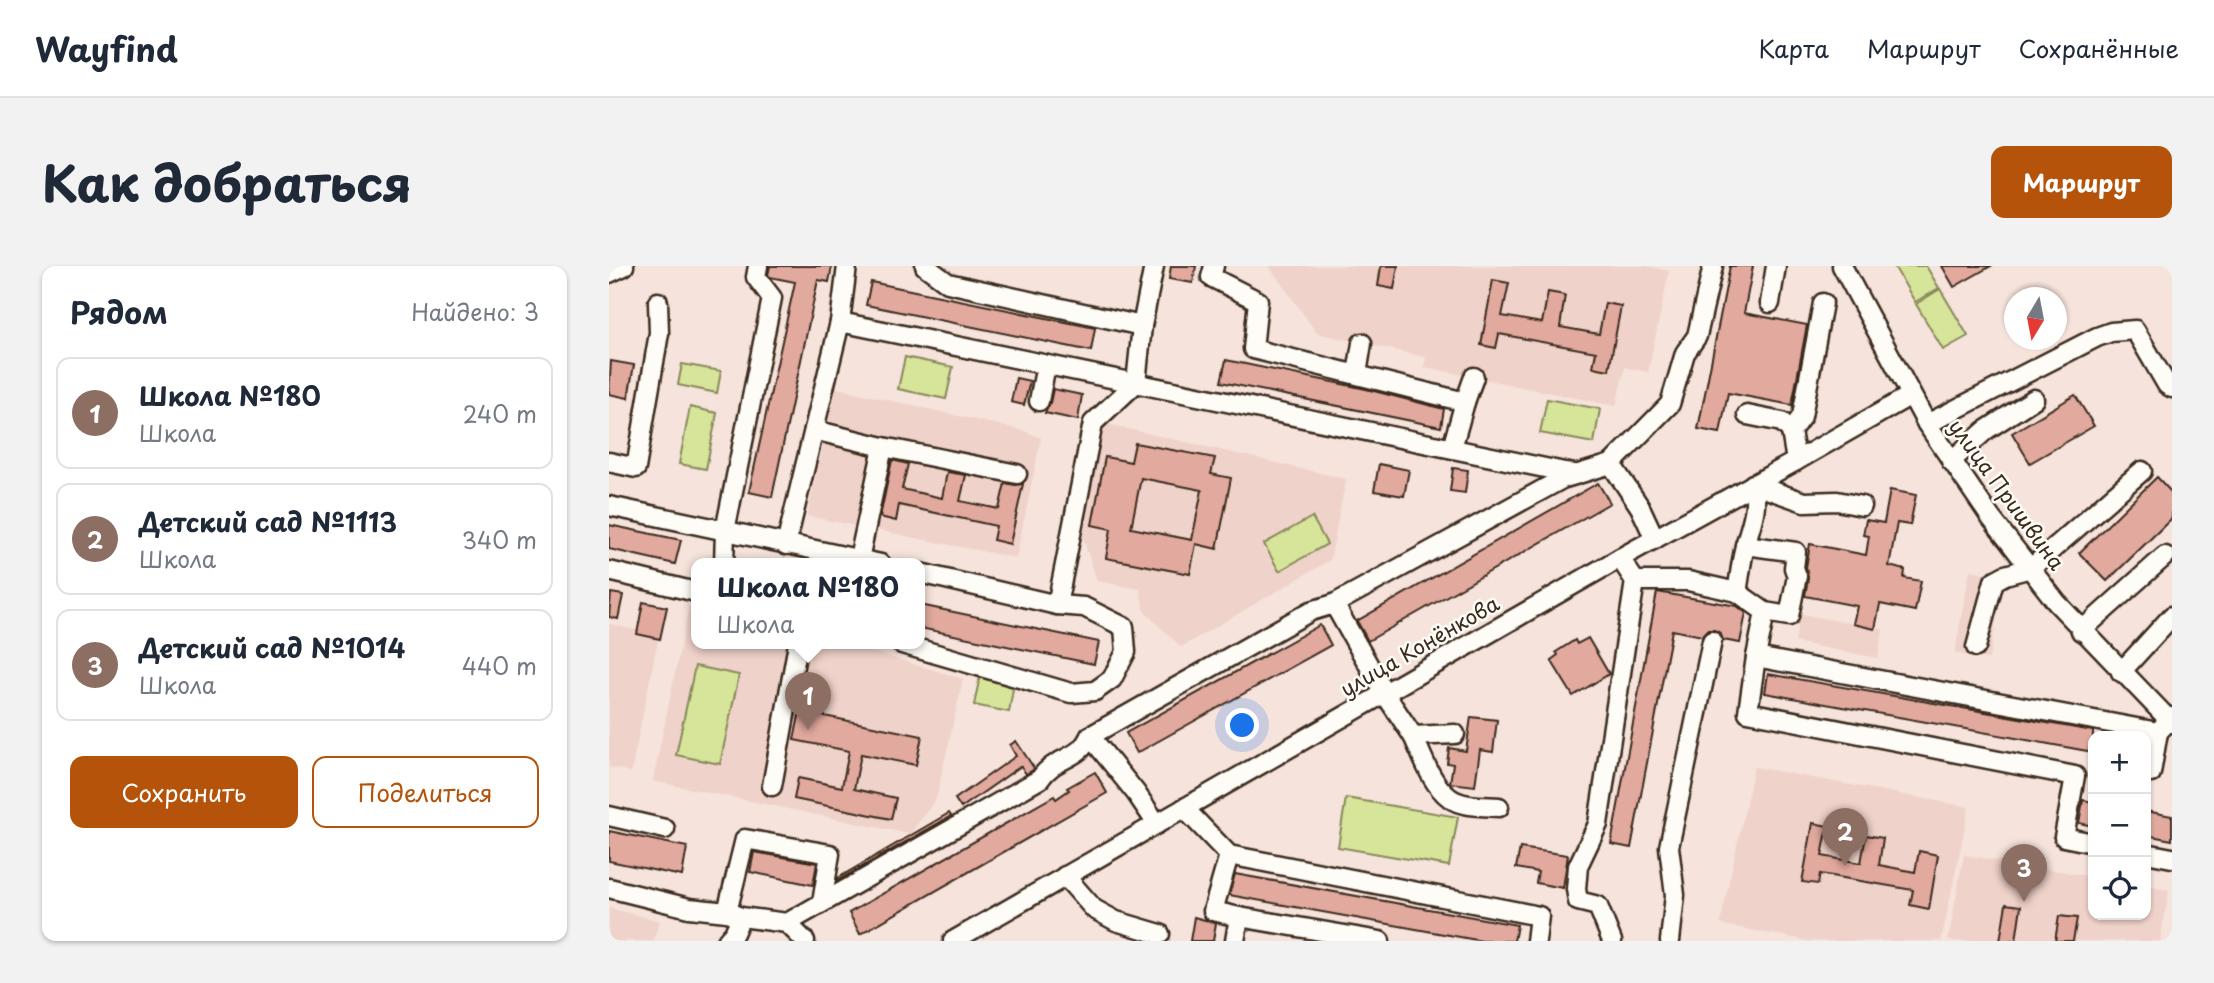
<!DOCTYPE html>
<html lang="ru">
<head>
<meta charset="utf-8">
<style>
  :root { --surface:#fff; --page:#f2f2f3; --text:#1f2937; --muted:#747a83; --line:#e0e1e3; --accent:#b45309 }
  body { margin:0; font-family:"Playpen Sans",sans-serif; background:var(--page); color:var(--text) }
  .controls { position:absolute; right:21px; bottom:21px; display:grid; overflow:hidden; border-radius:14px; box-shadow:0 2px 5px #0004 }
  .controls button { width:63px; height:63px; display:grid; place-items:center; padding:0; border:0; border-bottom:2px solid var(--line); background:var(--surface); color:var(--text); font:35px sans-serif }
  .compass { position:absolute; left:1395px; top:21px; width:63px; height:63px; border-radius:50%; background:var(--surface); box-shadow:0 2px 5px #0004; rotate:190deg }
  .you { position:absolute; left:634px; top:460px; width:24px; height:24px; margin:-18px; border:5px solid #fff; border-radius:50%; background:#1a73e8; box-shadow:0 0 0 10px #1a73e833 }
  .badge { display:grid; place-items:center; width:46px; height:46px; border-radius:50%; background:var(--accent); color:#fff; font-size:23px; font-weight:700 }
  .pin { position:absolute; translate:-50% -58px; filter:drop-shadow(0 2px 4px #0008) }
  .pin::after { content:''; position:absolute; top:37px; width:24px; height:21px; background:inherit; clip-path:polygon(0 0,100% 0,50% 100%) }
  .popup { position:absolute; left:82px; top:292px; width:234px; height:91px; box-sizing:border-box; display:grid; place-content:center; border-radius:14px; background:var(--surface); filter:drop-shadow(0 2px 5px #0005); font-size:23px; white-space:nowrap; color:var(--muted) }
  .popup b { font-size:26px; color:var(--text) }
  .popup::after { content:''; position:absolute; left:50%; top:100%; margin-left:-14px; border:14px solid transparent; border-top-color:var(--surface) }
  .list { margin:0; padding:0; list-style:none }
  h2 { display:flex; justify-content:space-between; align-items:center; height:91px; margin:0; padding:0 28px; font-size:30px }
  h2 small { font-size:23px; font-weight:400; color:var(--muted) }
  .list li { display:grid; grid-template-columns:46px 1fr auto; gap:21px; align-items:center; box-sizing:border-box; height:112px; margin:0 14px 14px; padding:0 14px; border:2px solid var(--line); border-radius:14px }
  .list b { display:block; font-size:26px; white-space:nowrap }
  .list p { margin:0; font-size:23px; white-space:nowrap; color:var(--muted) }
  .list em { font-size:23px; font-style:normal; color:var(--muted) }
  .actions { display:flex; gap:14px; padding:21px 28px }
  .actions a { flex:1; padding:16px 0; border:2px solid var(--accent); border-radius:14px; text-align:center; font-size:24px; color:var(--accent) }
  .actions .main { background:var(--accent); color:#fff }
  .icon { flex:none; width:38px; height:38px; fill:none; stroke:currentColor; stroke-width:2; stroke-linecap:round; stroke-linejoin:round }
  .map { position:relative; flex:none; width:1563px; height:675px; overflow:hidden; border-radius:14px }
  header { display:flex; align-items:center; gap:42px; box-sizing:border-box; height:98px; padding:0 35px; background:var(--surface); border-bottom:2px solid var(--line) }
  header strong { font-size:33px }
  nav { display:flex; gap:38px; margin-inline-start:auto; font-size:24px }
  .intro { display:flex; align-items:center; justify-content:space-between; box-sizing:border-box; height:168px; padding:0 42px }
  h1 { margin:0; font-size:49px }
  .button { padding:18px 32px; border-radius:14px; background:var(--accent); color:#fff; font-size:24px; font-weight:700 }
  main { display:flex; gap:42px; padding:0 42px }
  aside { flex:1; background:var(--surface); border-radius:14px; box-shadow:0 2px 5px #0004 }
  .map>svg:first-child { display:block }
</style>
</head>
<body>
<header>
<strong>Wayfind</strong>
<nav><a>Карта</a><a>Маршрут</a><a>Сохранённые</a></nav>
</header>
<div class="intro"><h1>Как добраться</h1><a class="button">Маршрут</a></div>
<main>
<aside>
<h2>Рядом<small>Найдено: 3</small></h2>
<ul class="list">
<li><span class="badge" style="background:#8d6e63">1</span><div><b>Школа №180</b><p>Школа</p></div><em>240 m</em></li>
<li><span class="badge" style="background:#8d6e63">2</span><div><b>Детский сад №1113</b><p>Школа</p></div><em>340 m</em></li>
<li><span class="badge" style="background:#8d6e63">3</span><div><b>Детский сад №1014</b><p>Школа</p></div><em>440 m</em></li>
</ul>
<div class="actions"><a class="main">Сохранить</a><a>Поделиться</a></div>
</aside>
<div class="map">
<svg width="1563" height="675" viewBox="0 0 1563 675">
  <rect width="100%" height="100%" fill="#f5e3dc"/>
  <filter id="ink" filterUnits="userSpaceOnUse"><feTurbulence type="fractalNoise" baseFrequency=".0143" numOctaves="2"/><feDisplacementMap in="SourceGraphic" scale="14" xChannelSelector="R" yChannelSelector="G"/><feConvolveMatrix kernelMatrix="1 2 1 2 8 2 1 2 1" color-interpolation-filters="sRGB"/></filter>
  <g filter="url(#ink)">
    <!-- built -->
    <g fill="#efd2c9">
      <polygon points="660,0 1038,0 1060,5 1039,106 1016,101 1007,140 815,101 817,91 708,67"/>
      <polygon points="227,122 415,165 432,172 407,292 198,250"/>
      <polygon points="493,157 737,213 721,294 572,381 535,345 531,323 488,315 472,266"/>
      <polygon points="1361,304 1395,310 1380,393 1346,387"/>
      <polygon points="80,340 87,342 87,378 238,378 354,413 327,533 301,568 44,515"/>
      <polygon points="1191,348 1274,363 1269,392 1186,376"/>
      <polygon points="0,358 50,369 22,506 0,501"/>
      <polygon points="1145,501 1360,541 1332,675 1200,675 1111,658"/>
      <polygon points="1355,589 1484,611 1484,649 1537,649 1537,620 1560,624 1551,675 1339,675"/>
      <polygon points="0,642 51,655 44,675 0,675"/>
    </g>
    <!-- green -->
    <g fill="#d6e599" stroke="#88885c" stroke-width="2">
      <polygon points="1285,0 1317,0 1330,22 1306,36"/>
      <polygon points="1331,23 1359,70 1334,84 1307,38"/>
      <polygon points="296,91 344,101 337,133 289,123"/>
      <polygon points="73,98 112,105 108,127 69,119"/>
      <polygon points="938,133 991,143 985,177 931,167"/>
      <polygon points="81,141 108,147 97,203 70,198"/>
      <polygon points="703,251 718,278 670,305 655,278"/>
      <polygon points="86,400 130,409 111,498 67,489"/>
      <polygon points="371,410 405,417 400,446 365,439"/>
      <polygon points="737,532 849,551 840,600 729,581"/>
    </g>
    <!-- building -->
    <g fill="#e2a99e" stroke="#3b2a1e" stroke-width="2" fill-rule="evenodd">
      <polygon points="161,0 223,0 220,16 209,14 163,231 140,226 186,16 161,11 159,9"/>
      <polygon points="562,0 587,0 584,17 560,13"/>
      <polygon points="772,0 789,0 785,23 769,20"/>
      <polygon points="1121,0 1144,0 1135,47 1198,59 1183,139 1119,127 1111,167 1089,163"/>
      <polygon points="1333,0 1382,0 1345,21"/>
      <polygon points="884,14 900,17 893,50 933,57 939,26 956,29 951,61 990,68 996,37 1012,40 1000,104 984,101 987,86 890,68 887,82 872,79"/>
      <polygon points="262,16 486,62 482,85 257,39"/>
      <polygon points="617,94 757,123 835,143 832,161 612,116"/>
      <polygon points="2,95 25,99 19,132 0,128"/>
      <polygon points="407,112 421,115 415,139 402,136"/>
      <polygon points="444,123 473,129 469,154 436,147 441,137"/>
      <polygon points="1466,129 1485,160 1421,197 1403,167"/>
      <path d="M 526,177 L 606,192 L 602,208 L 622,212 L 608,283 L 587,278 L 581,308 L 497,292 L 502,263 L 483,259 L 496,191 L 522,196 ZM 532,212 L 593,224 L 583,274 L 522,262 Z"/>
      <polygon points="283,194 299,198 293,223 333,232 338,206 357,209 351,235 390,243 396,217 406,219 414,218 401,278 384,274 387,260 290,239 287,255 271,251"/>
      <polygon points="770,198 800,204 795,230 765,225"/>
      <polygon points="844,202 859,204 856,227 841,225"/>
      <polygon points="1548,211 1563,227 1563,252 1498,315 1470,287"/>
      <polygon points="989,217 1001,237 759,375 748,355"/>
      <polygon points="1281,224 1307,229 1301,259 1288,257 1280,300 1296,304 1295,312 1312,315 1306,345 1271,338 1266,363 1244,358 1248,340 1196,330 1199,312 1197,301 1201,278 1257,289 1260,270 1254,269 1257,254 1275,257"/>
      <polygon points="0,259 72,274 66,298 0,283"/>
      <polygon points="1048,326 1128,340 1137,347 1131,377 1114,374 1111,367 1105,364 1099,364 1093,370 1063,364 1022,582 1002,578"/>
      <polygon points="2,327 14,329 9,353 0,351"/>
      <polygon points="34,336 58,341 51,373 28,368"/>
      <polygon points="311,339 490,376 485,398 311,362"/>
      <polygon points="711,359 722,379 528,487 517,467"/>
      <polygon points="979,372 1000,408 964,430 942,394 949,389 947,386 966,374 968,378"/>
      <polygon points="1159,408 1484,465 1484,486 1156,427"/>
      <polygon points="191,445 313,470 307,499 252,488 245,523 287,532 282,553 185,533 189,512 233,521 240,485 185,474"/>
      <polygon points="862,451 888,454 884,486 871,484 866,520 841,517 844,498 838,497 840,482 857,485"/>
      <polygon points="407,475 425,502 424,504 417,508 412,500 352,542 346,533 407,490 401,479"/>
      <polygon points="486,506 498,527 251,668 240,647 445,530 447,533 460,524 458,522"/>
      <polygon points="1474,534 1484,536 1484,560 1470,557"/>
      <polygon points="1537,545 1563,550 1563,574 1537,569"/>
      <polygon points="340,547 342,550 228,615 229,612"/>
      <polygon points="1204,557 1219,560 1213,590 1252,597 1257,569 1274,572 1270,599 1306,606 1310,585 1329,589 1320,643 1301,639 1304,624 1211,608 1209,618 1193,616"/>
      <polygon points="0,565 78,581 73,610 0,595"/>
      <polygon points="911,582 959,589 954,622 927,617 929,606 907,602"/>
      <polygon points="145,586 208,597 204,619 141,606"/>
      <polygon points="626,608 908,659 905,675 873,675 620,629"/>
      <polygon points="1397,638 1412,640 1407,675 1391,675"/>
      <polygon points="1450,650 1468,652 1464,675 1446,675"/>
      <polygon points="585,651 607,657 604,675 581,675"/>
    </g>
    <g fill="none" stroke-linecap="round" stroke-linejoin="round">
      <!-- minor casing -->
      <g stroke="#3b2a1e" stroke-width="23">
        <g id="minor">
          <polyline points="316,0 339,17 533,60"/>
          <polyline points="605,0 602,11 649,35 644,83 856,136 843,182"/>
          <polyline points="1233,0 1318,158 1382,252 1448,337 1563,457"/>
          <polyline points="0,7 15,0"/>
          <polyline points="1161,37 1167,0"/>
          <polyline points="231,56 965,208"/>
          <polyline points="748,108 753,77"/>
          <polyline points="430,135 437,99"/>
          <polyline points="856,136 865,111"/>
          <polyline points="1138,149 1173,156 1182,165"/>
          <polyline points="1318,158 1488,71 1502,66 1526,64 1558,119 1563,122"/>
          <polyline points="205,164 274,181 408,208"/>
          <polyline points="1187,195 1182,165 1193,150 1214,37"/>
          <polyline points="1342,195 1377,164 1425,133"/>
          <polyline points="0,196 27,202 50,67 49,36"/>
          <polyline points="1002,198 1031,241 1046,273"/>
          <polyline points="0,240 272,298"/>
          <polyline points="177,279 231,56 238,0"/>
          <polyline points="1136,279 1187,286 1185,302 1188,310 1180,350 1156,346"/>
          <polyline points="1011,292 1026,315 1079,315 1128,326 1156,346 1147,391"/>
          <polyline points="250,293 274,181"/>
          <polyline points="115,298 116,265 163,32 147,11 149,0"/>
          <polyline points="0,305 87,326"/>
          <path d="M 1128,326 C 1131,311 1132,295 1136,280 C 1142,257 1150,242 1144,218 L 1195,236 L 1228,235 L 1253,240"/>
          <polyline points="725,338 776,428 804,470 846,468"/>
          <polyline points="448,339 484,157 527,117 533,60 545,0"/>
          <polyline points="1472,365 1556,290"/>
          <polyline points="293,378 462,427 486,425 503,413 517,386 515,361 475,341 448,339 311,307"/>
          <polyline points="1367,381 1385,315 1396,309 1422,302 1533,205"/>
          <polyline points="1512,406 1563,350"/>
          <polyline points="481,470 527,527 548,558"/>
          <path d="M 804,470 C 814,491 822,518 841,532 C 853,541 875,540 890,541"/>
          <polyline points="1542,507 1549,466"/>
          <polyline points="163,520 189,378"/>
          <polyline points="575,542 620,589 930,650 927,675"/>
          <polyline points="0,550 56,563"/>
          <polyline points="1484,577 1455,571 1466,510 1139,446 1147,391 1549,466 1563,451"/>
          <polyline points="1537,587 1563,592"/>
          <polyline points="620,589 604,645 630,651"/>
          <polyline points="456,610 485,643 507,655 551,668"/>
          <path d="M 0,622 L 80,642 L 118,646 L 132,651 L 178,657 L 431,513 C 446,490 470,495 481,470 L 702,345 L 725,338 L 953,213 L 1002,198 L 1061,138 L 1076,87 L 1088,70 L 1104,0"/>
          <polyline points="118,646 136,573 221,588 213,637"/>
          <polyline points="178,657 196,675"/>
          <polyline points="118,675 125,667 132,651"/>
          <polyline points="344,675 1011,292 1187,195 1302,129"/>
          <polyline points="626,675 630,651 771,675"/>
          <polyline points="1003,675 989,640 969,635 967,623 969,600 989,558 1026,315"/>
          <polyline points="1061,675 1066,629 1060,581 1103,375"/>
        </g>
      </g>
      <!-- minor -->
      <use href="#minor" stroke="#fdfcf7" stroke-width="18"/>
    </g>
  </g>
  <g text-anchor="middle" stroke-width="5" stroke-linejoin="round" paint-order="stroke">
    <!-- street labels -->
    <g font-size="21" fill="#3b2a1e" stroke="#fdfcf7">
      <text transform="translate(1397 229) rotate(54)" y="7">улица Пришвина</text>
      <text transform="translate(811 381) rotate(-30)" y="7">улица Конёнкова</text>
    </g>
  </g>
</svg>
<div class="controls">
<button>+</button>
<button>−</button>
<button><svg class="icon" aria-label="locate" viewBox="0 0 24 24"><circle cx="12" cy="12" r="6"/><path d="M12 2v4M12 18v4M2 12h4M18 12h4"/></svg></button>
</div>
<svg class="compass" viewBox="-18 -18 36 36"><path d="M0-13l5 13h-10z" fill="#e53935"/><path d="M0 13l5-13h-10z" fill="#747a83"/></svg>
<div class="you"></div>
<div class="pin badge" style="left:199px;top:464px;background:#8d6e63">1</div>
<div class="popup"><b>Школа №180</b>Школа</div>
<div class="pin badge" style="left:1236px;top:600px;background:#8d6e63">2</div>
<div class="pin badge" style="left:1415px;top:636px;background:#8d6e63">3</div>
</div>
</main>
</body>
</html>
